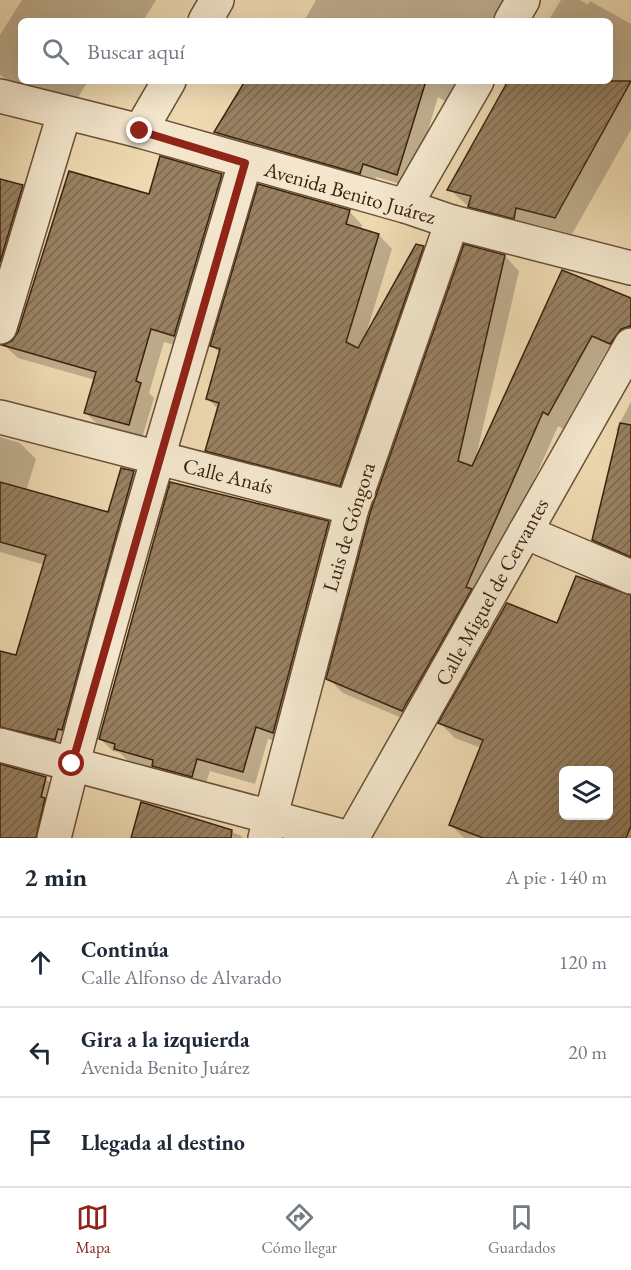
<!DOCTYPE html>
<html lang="es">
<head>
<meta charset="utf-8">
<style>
  :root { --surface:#fff; --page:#f6f6f7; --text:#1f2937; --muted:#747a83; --line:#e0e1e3; --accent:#8f2418 }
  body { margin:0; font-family:"EB Garamond",serif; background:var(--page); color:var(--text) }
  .controls { position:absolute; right:18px; bottom:18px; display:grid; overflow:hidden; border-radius:9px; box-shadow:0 6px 24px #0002 }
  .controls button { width:54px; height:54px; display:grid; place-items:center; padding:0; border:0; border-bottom:2px solid var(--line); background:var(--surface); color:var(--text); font:30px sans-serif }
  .stop { position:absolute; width:18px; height:18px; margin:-14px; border:4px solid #8f2418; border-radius:50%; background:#fff }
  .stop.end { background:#8f2418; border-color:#fff; box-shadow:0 2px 6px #0008 }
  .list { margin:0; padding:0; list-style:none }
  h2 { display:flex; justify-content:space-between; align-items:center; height:78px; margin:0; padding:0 24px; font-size:26px }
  h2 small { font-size:20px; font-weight:400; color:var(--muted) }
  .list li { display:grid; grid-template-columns:39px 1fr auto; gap:18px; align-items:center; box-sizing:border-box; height:90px; padding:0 24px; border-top:2px solid var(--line) }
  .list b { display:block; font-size:22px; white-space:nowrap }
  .list p { margin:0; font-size:20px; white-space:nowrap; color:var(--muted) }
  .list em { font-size:20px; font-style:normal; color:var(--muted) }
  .icon { flex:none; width:33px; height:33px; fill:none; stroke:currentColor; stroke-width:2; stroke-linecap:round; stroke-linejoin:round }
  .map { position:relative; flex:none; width:631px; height:838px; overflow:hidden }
  .search { position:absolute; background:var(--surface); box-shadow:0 6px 24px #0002; left:18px; right:18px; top:18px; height:66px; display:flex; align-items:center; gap:15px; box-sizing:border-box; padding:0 21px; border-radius:9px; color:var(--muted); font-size:22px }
  .sheet { height:348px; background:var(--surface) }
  nav { display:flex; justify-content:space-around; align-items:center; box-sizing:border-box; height:84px; border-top:2px solid var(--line); background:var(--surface); font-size:16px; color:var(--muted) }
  nav a { display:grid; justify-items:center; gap:3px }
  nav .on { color:var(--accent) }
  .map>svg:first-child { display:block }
</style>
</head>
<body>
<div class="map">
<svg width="631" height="838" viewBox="0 0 631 838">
  <defs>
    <pattern id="building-hatch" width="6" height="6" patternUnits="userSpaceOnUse" patternTransform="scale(1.5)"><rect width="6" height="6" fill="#988162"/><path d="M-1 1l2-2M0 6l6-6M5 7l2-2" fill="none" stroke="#7d694f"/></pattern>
  </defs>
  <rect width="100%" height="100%" fill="#edd8b0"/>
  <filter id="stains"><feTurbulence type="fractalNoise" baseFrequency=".00333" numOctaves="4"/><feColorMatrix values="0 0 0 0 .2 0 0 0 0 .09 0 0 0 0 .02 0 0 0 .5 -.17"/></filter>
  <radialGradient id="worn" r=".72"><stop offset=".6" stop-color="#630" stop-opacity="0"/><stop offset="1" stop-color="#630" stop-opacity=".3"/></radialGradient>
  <!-- shadow -->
  <g fill="#0003" fill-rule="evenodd">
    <polygon points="22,0 156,0 143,21 21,21 21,81 88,81 73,106 35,97 0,75 0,35"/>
    <polygon points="316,0 511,0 499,21 304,21"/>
    <polygon points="561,0 580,0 588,5 590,1 631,24 631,130 572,234 533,224 531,235 487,223 449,189 510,81 610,81 610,21 548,21"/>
    <polygon points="247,81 465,81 451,105 438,97 411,187 376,177 373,186 229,145 216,132"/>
    <polygon points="221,175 235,189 187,349 164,342 149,393 154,398 142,438 99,426 86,413 95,380 18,358 5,346 13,342 150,196"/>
    <polygon points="0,181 22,186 38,202 0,329"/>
    <polygon points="349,211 362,225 361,230 379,235 392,249 366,334 423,248 436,261 354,498 220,464 207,450 218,409 208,399 221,354 212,346"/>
    <polygon points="505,256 519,271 476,457 563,272 631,300 631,351 625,358 607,350 563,429 558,426 481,600 418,725 343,693 328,678"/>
    <polygon points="631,402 631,565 609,555 594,540 619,433 616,430"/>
    <polygon points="0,437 20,443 36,459 26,491 109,514 122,469 134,473 149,488 71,755 16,742 0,726 0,653 17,657 45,565 0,552"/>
    <polygon points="328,523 341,535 286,744 268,739 255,784 210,771 204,788 166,778 157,769 128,761 120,753 113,751 100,739"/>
    <path d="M 631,597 L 631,838 L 464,838 L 451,825 L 481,748 L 455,738 L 440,723 L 558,625 ZM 564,770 L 608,770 L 608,816 L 564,816 Z"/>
    <polygon points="0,765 45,778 64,797 58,838 0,838"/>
    <polygon points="142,804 240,835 243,838 133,838"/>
  </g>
  <!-- building -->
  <g fill="url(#building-hatch)" stroke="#3b220d" stroke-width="1.5" fill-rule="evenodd">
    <polygon points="245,81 426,81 397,175 363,164 360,174 214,132"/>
    <polygon points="508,81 631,81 555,218 516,208 514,219 468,207 471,196 447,190"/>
    <polygon points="160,156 222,174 174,336 151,329 136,381 141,383 129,425 84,413 96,372 2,345 12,341 18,332 69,171 149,194"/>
    <polygon points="0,179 23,185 0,262"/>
    <polygon points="258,184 350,210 346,224 379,234 346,342 358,348 416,244 424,246 340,486 205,451 219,403 206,399 220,349 210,346"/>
    <polygon points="464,244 505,255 458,461 472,466 562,270 631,298 631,326 621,329 610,344 592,336 548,415 543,412 466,587 472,589 402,711 326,679 370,513"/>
    <polygon points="620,423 631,425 631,557 592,540"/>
    <polygon points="121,468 134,471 62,730 58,729 55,740 0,727 0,651 16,655 46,555 0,542 0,482 108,512"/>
    <polygon points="170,482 329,521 273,733 256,727 243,772 197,759 192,777 152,766 153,760 114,749 115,744 99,739"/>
    <path d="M 576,576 L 631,595 L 631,826 L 626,838 L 483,838 L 449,825 L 483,740 L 438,723 L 507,603 L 557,623 ZM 564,771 L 609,771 L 609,816 L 564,816 Z"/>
    <polygon points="0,764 46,777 41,797 45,798 36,838 0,838"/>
    <polygon points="141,802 232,830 231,838 131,838"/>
  </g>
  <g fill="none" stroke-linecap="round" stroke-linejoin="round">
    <!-- street casing -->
    <g stroke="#685036" stroke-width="36">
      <g id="street">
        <polyline points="205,21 217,0"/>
        <polyline points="511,21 523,0"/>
        <polyline points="0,96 140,131 405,206 452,222 631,268"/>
        <polyline points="140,131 169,81"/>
        <polyline points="405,206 477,81"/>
        <polyline points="0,327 64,114"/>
        <polyline points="0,417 352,508"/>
        <polyline points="525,532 631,577"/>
        <polyline points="0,745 349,838"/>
        <path d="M 54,838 C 110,611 179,387 245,163"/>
        <polyline points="265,838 352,508 452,222"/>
        <polyline points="352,838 631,345"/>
      </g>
    </g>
    <!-- street -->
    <use href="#street" stroke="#f3e6cc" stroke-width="33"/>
  </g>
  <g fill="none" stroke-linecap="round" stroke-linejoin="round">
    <!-- route -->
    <polyline stroke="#8f2418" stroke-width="8" points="72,764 245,163 140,131"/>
  </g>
  <g text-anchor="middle" stroke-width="5" stroke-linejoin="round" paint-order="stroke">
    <!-- street labels -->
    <g font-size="21" fill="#3b220d" stroke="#f3e6cc">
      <text transform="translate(350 193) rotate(16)" y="7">Avenida Benito Juárez</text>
      <text transform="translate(228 476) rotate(14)" y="7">Calle Anaís</text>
      <text transform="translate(349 527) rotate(-73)" y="7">Luis de Góngora</text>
      <text transform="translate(492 592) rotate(-61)" y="7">Calle Miguel de Cervantes</text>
    </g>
  </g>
  <rect width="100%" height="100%" filter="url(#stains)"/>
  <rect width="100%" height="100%" fill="url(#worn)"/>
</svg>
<div class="controls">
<button><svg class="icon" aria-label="layers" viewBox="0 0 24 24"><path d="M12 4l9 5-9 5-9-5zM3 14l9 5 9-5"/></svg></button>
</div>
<div class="stop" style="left:72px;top:764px"></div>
<div class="stop end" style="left:140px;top:131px"></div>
<div class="search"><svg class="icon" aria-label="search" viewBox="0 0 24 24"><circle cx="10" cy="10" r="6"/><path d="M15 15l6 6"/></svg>Buscar aquí</div>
</div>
<section class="sheet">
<h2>2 min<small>A pie · 140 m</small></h2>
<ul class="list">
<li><svg class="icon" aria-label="ahead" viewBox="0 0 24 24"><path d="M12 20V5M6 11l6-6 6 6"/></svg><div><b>Continúa</b><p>Calle Alfonso de Alvarado</p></div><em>120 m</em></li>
<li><svg class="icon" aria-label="left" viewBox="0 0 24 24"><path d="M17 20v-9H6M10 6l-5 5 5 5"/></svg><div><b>Gira a la izquierda</b><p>Avenida Benito Juárez</p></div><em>20 m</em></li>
<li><svg class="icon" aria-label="arrive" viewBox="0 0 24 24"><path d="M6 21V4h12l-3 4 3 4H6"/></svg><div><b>Llegada al destino</b></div></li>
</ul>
</section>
<nav>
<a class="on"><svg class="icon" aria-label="map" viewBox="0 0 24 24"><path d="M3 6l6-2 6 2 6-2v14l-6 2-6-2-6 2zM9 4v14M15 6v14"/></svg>Mapa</a>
<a><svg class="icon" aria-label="directions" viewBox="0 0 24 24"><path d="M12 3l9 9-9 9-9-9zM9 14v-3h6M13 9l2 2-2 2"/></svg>Cómo llegar</a>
<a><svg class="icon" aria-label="saved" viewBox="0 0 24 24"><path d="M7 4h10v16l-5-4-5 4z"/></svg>Guardados</a>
</nav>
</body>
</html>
